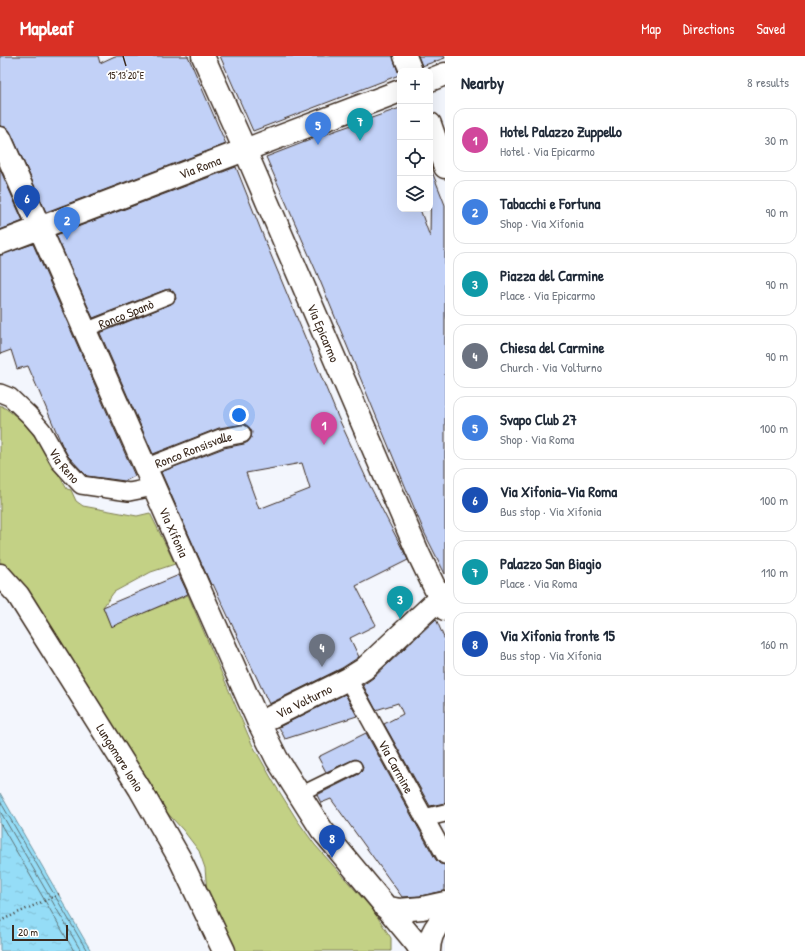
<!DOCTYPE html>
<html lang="en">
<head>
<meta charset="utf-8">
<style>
  :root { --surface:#fff; --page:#f6f6f7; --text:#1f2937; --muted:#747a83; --line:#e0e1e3; --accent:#d93025 }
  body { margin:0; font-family:"Patrick Hand",sans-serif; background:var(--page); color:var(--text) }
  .controls { position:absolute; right:12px; top:12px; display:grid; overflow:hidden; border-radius:8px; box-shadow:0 4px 16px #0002 }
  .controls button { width:36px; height:36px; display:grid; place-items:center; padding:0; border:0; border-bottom:1px solid var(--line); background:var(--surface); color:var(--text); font:20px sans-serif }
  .scale { position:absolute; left:12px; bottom:10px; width:56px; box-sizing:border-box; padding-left:4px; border:2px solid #3b2a1e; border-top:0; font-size:11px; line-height:14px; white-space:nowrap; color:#3b2a1e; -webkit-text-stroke:3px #fff; paint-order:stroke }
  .you { position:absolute; left:239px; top:359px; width:14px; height:14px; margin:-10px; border:3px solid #fff; border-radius:50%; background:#1a73e8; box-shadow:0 0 0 6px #1a73e833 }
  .badge { display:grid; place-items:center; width:26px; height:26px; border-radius:50%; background:var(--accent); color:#fff; font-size:13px; font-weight:700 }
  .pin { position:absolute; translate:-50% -33px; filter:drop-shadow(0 1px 2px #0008) }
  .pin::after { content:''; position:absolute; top:21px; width:14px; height:12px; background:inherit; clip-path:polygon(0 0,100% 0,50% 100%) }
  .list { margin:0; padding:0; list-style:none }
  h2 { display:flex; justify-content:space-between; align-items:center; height:52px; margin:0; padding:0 16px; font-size:17px }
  h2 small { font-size:13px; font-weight:400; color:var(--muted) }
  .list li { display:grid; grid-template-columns:26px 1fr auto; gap:12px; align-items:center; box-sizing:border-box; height:64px; margin:0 8px 8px; padding:0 8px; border:1px solid var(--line); border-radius:12px }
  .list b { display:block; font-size:15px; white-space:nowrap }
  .list p { margin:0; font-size:13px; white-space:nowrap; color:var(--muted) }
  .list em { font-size:13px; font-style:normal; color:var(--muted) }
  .icon { flex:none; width:22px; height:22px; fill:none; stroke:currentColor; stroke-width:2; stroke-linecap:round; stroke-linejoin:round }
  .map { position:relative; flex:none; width:445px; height:895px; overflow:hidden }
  header { display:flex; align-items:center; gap:24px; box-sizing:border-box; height:56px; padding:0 20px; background:var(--accent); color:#fff }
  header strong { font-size:19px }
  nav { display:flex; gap:22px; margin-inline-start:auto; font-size:14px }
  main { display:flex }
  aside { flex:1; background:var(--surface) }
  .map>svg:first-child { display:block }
</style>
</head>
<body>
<header>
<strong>Mapleaf</strong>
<nav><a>Map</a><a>Directions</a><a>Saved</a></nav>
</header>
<main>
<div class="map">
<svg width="445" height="895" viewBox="0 0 445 895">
  <defs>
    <pattern id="water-ripples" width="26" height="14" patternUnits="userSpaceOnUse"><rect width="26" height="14" fill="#95ddf7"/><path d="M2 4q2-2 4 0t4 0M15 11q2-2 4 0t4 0" fill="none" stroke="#81bed3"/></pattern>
  </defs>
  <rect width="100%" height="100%" fill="#f3f6fd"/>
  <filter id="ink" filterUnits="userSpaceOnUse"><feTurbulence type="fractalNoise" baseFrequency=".025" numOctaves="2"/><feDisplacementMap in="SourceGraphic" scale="8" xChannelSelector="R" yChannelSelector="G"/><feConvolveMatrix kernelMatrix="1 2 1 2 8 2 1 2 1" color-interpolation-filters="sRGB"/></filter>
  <g filter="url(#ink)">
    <!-- green -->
    <path fill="#c3d185" stroke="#7f7e52" d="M 0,349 C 35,370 47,400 67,433 L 71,434 L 76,445 L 83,450 L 137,460 L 150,457 L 175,508 L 151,516 L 114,536 L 103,551 L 111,570 L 188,539 L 252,688 L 274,727 L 297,764 L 315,789 L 373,854 L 391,882 L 391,895 L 234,895 L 207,836 L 205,812 L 199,795 L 183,774 L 150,738 L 27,535 L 0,506 Z"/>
    <!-- water -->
    <polygon fill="url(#water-ripples)" stroke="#7195a0" points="0,737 91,895 0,895"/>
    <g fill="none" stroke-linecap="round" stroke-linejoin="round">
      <!-- shore -->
      <g stroke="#5f7275" stroke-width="1">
        <polyline points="0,745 87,895"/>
        <polyline points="0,755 81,895"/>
        <polyline points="0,767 74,895"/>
      </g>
    </g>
    <!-- building -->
    <g fill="#c2d1f7" stroke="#3b2a1e" fill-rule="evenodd">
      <polygon points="0,0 98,0 100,7 115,0 188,0 226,88 46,156 11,77 7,72 0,70"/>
      <polygon points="220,0 393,0 399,19 253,75"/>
      <polygon points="418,0 444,0 445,2 422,10"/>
      <polygon points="400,52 400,153 420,153 430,181 431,113 445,149 445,518 425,478 316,215 266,101 323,79"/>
      <path d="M 236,111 L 268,192 L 338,361 L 368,426 L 408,504 L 356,530 L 376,569 L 350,582 L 359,601 L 342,612 L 269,648 L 213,528 L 211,529 L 161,416 L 224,392 L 244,388 L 248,386 L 251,382 L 252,376 L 249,371 L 245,368 L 219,372 L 153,398 L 100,277 L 171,248 L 176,243 L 175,238 L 170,233 L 165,234 L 93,262 L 56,179 ZM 302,407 L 310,433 L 259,453 L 246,417 Z"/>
      <polygon points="0,113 23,165 0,174"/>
      <polygon points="33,188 135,420 125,425 87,420 82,415 68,400 62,389 28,310 17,313 11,294 0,298 0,199"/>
      <polygon points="179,519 188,538 111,571 103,551"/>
      <polygon points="436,563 445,584 445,747 430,750 384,668 403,658 398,647 376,654 363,629 373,622"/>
      <polygon points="345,638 357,660 285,683 279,671"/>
      <polygon points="366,677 436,804 440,808 445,809 445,835 420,840 402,841 331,743 321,747 317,739 359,718 362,715 363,711 360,705 355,703 326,716 318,701"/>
    </g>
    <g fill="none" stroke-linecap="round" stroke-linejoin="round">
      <!-- pedestrian casing -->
      <g stroke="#3b2a1e" stroke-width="16">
        <g id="pedestrian">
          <path id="s1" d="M 85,274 L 168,241"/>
          <polyline points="300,738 355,711"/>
        </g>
      </g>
      <!-- minor casing -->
      <g stroke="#3b2a1e" stroke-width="20">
        <g id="minor">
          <path id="s2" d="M 0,337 L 10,341 L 29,359 L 42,374 L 60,406 L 81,429 L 129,436 L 154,431"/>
          <path id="s3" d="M 145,412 L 221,382 L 242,378"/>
          <path id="s4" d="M 348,623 L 445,799"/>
          <polyline points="424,762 445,757"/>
        </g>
      </g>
      <!-- tertiary casing -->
      <g stroke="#3b2a1e" stroke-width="25">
        <g id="tertiary">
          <path id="s5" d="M 203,0 L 245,94 L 419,499 L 445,553"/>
          <polyline points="405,0 411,15"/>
          <polyline points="430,24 445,18"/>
          <polyline points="430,68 445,111"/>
          <path id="s6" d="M 0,82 L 154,431 L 259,667 L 277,703 L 322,774 L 416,887 L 421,895"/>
          <path id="s7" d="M 0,187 L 400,35"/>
          <path id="s8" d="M 0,519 L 18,539 L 140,733 L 180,803 L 224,895"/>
          <path id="s9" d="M 259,667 L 348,623 L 364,613 L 445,537"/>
          <polyline points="385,851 399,854 422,852 445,847"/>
        </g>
      </g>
      <!-- secondary casing -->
      <g stroke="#3b2a1e" stroke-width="25">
        <path id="secondary" d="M 429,895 C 429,881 435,870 445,861"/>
      </g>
      <!-- path -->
      <polyline stroke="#3b2a1e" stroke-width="2.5" stroke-dasharray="1 3" stroke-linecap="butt" points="0,865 59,838"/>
      <!-- pedestrian -->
      <use href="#pedestrian" stroke="#fff" stroke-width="13"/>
      <!-- minor -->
      <use href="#minor" stroke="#fff" stroke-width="17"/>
      <!-- tertiary -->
      <use href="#tertiary" stroke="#fff" stroke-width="22"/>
      <!-- secondary -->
      <use href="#secondary" stroke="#fff" stroke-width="22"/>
    </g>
  </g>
  <!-- ticks -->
  <path fill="none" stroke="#3b2a1e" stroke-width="1.5" d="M 123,0 L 126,10"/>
  <g text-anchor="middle" stroke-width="3.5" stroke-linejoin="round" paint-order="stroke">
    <!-- street labels -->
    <g font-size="13" fill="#3b2a1e" stroke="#fff">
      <text dy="5" stroke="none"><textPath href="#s7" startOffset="214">Via Roma</textPath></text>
      <text dy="5" stroke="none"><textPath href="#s1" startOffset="44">Ronco Spanò</textPath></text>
      <text dy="5" stroke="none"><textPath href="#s5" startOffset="302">Via Epicarmo</textPath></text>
      <text dy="5" stroke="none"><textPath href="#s3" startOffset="52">Ronco Ronsisvalle</textPath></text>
      <text dy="5" stroke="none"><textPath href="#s2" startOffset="99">Via Reno</textPath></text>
      <text dy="5" stroke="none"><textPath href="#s6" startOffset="431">Via Xifonia</textPath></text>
      <text dy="5" stroke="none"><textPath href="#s9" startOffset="50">Via Volturno</textPath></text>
      <text dy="5" stroke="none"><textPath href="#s8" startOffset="219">Lungomare Ionio</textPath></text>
      <text dy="5" stroke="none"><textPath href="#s4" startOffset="100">Via Carmine</textPath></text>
    </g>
  </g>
  <g font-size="10" text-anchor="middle" fill="#3b2a1e" stroke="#fff" stroke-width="3.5" stroke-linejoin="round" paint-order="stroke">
    <text x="126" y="23">15°13'20"E</text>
  </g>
</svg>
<div class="controls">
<button>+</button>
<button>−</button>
<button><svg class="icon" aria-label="locate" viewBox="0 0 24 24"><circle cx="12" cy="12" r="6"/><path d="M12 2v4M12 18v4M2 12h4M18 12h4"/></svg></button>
<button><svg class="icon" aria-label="layers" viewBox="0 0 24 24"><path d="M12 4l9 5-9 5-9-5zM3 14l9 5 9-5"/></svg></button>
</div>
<div class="scale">20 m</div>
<div class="you"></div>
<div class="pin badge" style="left:324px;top:389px;background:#d1479c">1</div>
<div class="pin badge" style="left:67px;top:184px;background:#3f7fe0">2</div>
<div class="pin badge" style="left:400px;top:563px;background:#0f9aa8">3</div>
<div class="pin badge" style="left:322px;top:611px;background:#6b7280">4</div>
<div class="pin badge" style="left:318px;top:89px;background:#3f7fe0">5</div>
<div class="pin badge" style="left:27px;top:162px;background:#1a4fb4">6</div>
<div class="pin badge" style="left:360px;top:85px;background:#0f9aa8">7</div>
<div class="pin badge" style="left:332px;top:802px;background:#1a4fb4">8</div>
</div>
<aside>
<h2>Nearby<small>8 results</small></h2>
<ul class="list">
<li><span class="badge" style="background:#d1479c">1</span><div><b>Hotel Palazzo Zuppello</b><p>Hotel · Via Epicarmo</p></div><em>30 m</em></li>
<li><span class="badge" style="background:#3f7fe0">2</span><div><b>Tabacchi e Fortuna</b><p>Shop · Via Xifonia</p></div><em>90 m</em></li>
<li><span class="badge" style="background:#0f9aa8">3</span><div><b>Piazza del Carmine</b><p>Place · Via Epicarmo</p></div><em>90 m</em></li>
<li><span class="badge" style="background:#6b7280">4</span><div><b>Chiesa del Carmine</b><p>Church · Via Volturno</p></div><em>90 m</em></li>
<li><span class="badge" style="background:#3f7fe0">5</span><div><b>Svapo Club 27</b><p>Shop · Via Roma</p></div><em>100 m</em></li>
<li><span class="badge" style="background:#1a4fb4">6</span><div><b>Via Xifonia-Via Roma</b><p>Bus stop · Via Xifonia</p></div><em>100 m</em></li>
<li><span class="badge" style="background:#0f9aa8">7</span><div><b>Palazzo San Biagio</b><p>Place · Via Roma</p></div><em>110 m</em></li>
<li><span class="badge" style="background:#1a4fb4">8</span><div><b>Via Xifonia fronte 15</b><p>Bus stop · Via Xifonia</p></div><em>160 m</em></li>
</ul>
</aside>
</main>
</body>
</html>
